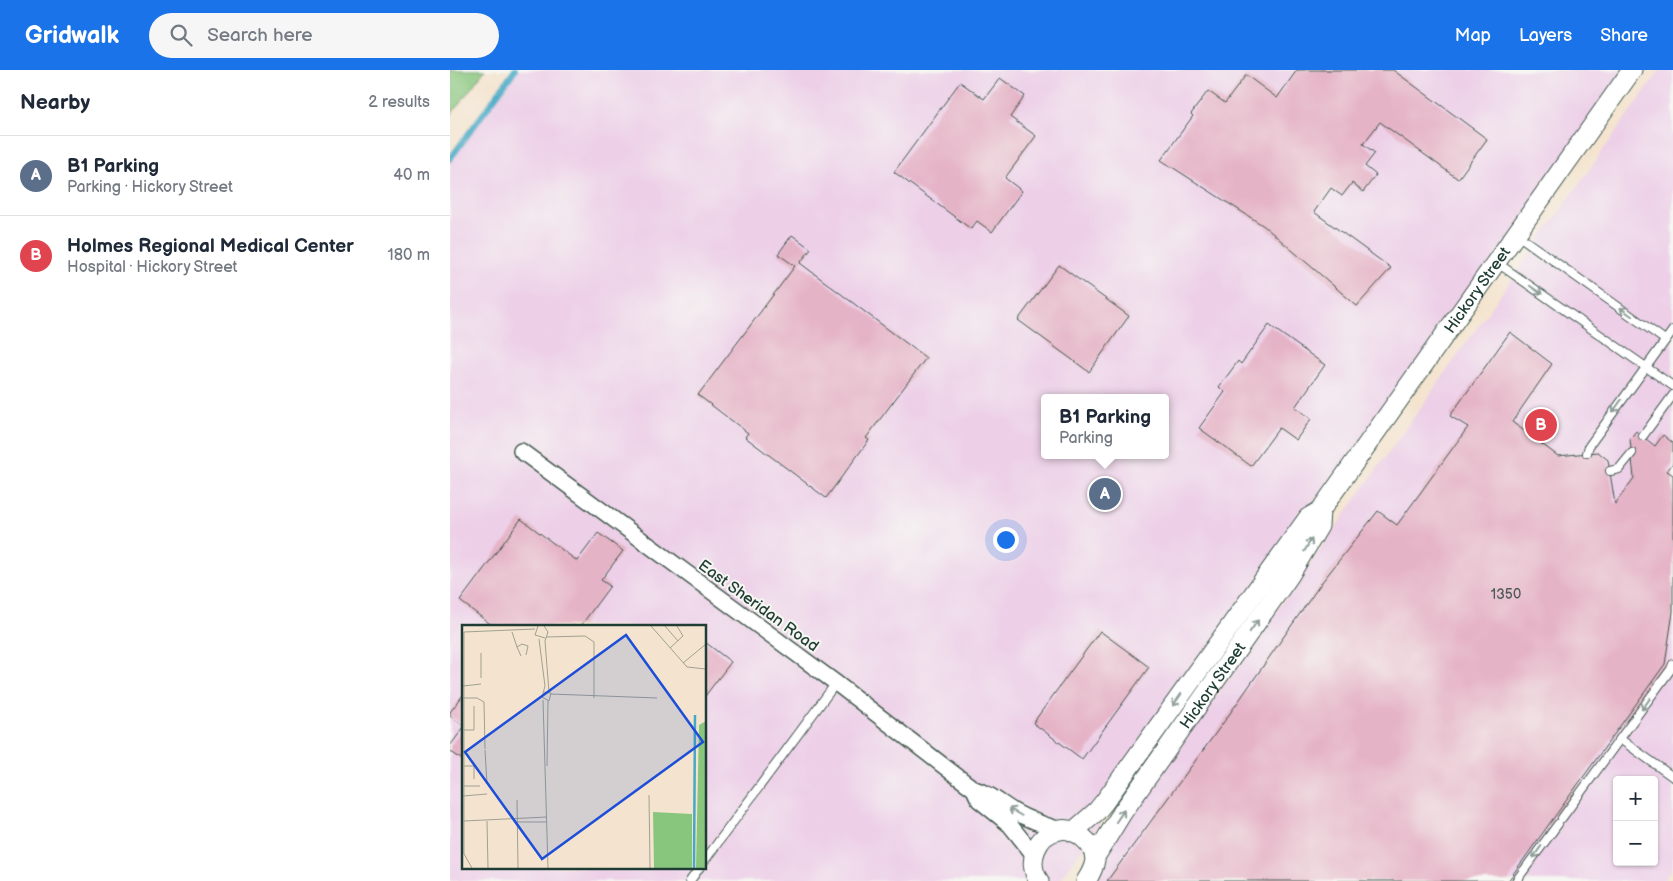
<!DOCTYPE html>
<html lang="en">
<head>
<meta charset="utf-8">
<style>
  :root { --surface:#fff; --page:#f6f6f7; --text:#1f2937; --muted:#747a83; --line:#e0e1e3; --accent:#1a73e8 }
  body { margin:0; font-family:"Balsamiq Sans",sans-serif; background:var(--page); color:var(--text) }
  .controls { position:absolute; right:15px; bottom:15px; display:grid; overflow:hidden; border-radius:5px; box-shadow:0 1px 4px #0004 }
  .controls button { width:45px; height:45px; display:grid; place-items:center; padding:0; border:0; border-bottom:1px solid var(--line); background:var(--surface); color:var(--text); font:25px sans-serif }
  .you { position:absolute; left:555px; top:469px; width:18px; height:18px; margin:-12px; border:4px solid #fff; border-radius:50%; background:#1a73e8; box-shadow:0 0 0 8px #1a73e833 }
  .badge { display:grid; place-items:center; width:32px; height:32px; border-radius:50%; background:var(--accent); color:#fff; font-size:16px; font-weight:700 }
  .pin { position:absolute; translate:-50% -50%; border:2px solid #fff; box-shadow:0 1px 5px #0006 }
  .popup { position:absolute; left:591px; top:324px; width:128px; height:65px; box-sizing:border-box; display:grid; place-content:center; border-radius:5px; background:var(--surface); filter:drop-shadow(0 1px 4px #0005); font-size:16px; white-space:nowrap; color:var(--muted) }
  .popup b { font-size:19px; color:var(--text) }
  .popup::after { content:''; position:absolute; left:50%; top:100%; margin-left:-10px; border:10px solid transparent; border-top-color:var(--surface) }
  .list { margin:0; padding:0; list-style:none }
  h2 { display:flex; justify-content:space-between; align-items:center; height:65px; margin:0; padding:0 20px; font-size:21px }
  h2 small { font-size:16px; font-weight:400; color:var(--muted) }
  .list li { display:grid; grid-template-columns:32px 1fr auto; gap:15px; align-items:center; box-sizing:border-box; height:80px; padding:0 20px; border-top:1px solid var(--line) }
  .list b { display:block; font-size:19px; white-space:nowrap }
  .list p { margin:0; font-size:16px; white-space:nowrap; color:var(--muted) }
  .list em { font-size:16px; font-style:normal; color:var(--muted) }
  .icon { flex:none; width:28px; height:28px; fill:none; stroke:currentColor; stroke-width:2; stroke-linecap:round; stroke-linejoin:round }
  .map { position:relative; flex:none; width:1223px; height:811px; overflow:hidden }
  header { display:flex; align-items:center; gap:30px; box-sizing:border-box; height:70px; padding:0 25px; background:var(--accent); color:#fff }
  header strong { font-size:24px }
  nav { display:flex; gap:28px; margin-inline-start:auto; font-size:18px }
  .search { width:350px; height:45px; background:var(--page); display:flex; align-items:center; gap:12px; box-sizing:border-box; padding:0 18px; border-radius:28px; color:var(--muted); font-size:19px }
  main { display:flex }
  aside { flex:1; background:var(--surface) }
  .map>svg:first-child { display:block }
</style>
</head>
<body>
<header>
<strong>Gridwalk</strong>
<div class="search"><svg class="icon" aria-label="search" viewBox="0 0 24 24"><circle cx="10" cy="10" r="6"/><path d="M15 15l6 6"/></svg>Search here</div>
<nav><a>Map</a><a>Layers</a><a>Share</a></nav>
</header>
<main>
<aside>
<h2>Nearby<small>2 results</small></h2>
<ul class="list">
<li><span class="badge" style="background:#5c6f8a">A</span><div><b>B1 Parking</b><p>Parking · Hickory Street</p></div><em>40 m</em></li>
<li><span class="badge" style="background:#e0444e">B</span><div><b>Holmes Regional Medical Center</b><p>Hospital · Hickory Street</p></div><em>180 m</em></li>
</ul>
</aside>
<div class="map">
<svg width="1223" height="811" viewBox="0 0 1223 811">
  <rect width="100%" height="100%" fill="#f6f6f2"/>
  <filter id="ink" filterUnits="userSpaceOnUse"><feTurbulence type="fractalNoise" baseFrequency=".02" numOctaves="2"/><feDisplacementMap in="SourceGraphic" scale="10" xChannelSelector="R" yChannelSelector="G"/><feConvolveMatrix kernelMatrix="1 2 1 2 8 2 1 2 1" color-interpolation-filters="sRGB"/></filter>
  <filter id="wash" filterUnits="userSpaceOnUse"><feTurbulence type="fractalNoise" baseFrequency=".0096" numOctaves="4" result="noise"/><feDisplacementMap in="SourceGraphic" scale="20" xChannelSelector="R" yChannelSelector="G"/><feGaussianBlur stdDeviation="1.12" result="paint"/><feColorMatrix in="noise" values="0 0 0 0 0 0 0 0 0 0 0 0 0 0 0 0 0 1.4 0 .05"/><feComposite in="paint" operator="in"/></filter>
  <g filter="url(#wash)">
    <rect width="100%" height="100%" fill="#f4e4cf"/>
    <!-- built -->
    <g fill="#edd0e8" fill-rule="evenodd">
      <path d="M 64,0 L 1193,0 L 609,811 L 0,811 L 0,85 ZM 595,328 L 715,328 L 715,385 L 595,385 ZM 14,556 L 255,556 L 255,797 L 14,797 Z"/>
      <path d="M 1210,0 L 1223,0 L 1223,797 L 1213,811 L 637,811 L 666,767 ZM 1167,710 L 1204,710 L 1204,792 L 1167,792 Z"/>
    </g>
    <!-- green -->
    <polygon fill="#89c67d" stroke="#548258" points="0,0 35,0 0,46"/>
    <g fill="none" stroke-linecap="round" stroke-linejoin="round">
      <!-- stream -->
      <polyline stroke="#45a9c5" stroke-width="6" points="0,89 65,0"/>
    </g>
    <g id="blocks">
      <!-- building -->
      <g fill="#e5b3c6">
        <polygon points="847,0 943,0 1037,69 1008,109 930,52 913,74 925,83 915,96 926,105 913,122 902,113 892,126 881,118 864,142 941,198 907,236 814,156 711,90 743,46 741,44 758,21 775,33 796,5 827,28"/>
        <polygon points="550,8 575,26 560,47 586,66 555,108 572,121 542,162 527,151 521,159 444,102 510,12 534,29"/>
        <polygon points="342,165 361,179 350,193 476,288 416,368 419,370 376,428 295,367 298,363 248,325 345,196 328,184"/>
        <polygon points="609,195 679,246 639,302 568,250"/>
        <polygon points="819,255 875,295 845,337 861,349 846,370 829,358 801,396 749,358 775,322 769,317 788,291 791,294"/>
        <polygon points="1060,262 1102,294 1062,352 1108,386 1148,382 1158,390 1165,434 1184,408 1180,369 1186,361 1205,376 1213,365 1223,373 1223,393 1217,401 1223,405 1223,542 1215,594 1058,811 657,811 776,649 872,512 928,441 947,455 1018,357 1000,346"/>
        <polygon points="71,449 127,491 148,463 173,481 151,510 160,516 132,554 134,556 43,556 10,531"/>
        <polygon points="650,561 699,597 632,689 583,653"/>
        <polygon points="255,572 281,592 255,626"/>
        <polygon points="14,624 14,656 0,646 0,642"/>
        <polygon points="14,657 14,691 0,681 0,676"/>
      </g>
    </g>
  </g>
  <g filter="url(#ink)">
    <use href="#blocks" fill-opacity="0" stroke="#3f564b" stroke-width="1"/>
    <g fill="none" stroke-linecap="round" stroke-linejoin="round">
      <!-- service casing -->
      <g stroke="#3f564b" stroke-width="10">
        <g id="service">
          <polyline points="1066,164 1215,270"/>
          <polyline points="1046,192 1223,316"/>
          <polyline points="1193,366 1223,325"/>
          <polyline points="1137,383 1139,376 1223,260"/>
          <polyline points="1160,401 1169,399 1182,383"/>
          <polyline points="1170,669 1223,707"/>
          <polyline points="1112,748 1221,599 1223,594"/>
          <polyline points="255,790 386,613"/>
          <polyline points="240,811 250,797"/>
          <polyline points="1066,811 1108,754"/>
        </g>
      </g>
      <!-- minor casing -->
      <g stroke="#3f564b" stroke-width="18">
        <g id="minor">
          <polyline points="71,381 386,613 508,707 524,719 529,730 560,755 584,785"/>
          <path d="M 524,719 C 540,723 551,734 565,742 C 579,750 594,755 610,760"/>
        </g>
      </g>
      <!-- tertiary casing -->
      <g stroke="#3f564b" stroke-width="21">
        <g id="tertiary">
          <path id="s1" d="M 623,762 L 647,741 L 655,731 L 858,448 L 870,441 L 1182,0"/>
          <path id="s2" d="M 645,787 L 672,743 L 839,506 L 869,456 L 870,441"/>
          <path d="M 589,811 C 576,793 586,763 610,760 C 625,757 645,774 645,790 C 644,797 640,805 636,811"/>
        </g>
      </g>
      <!-- service -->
      <use href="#service" stroke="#fff" stroke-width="8"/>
      <!-- minor -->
      <use href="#minor" stroke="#fff" stroke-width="15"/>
      <!-- tertiary -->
      <use href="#tertiary" stroke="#fff" stroke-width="19"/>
    </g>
    <!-- one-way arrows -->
    <defs><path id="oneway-shaft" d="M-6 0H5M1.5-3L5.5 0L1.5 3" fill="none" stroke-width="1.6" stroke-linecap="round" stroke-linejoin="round" transform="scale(1.25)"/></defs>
    <g stroke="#8f9e9a">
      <use href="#oneway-shaft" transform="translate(1086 220) rotate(35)"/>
      <use href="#oneway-shaft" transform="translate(1176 242) rotate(-145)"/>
      <use href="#oneway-shaft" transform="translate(1167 336) rotate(126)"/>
      <use href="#oneway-shaft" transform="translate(858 475) rotate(-60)"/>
      <use href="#oneway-shaft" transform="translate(804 556) rotate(-55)"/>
      <use href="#oneway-shaft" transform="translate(727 630) rotate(125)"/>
      <use href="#oneway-shaft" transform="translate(1196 634) rotate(126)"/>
      <use href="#oneway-shaft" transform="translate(565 742) rotate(-150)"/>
      <use href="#oneway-shaft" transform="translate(670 746) rotate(-56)"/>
      <use href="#oneway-shaft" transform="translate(1087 782) rotate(126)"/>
    </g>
  </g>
  <g text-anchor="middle" stroke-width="4" stroke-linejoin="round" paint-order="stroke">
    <!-- number labels -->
    <g font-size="14" fill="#505a58">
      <text x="1056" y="529">1350</text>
    </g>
    <!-- street labels -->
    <g font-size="16" fill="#1f3d34" stroke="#f6f6f2">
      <text dy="6" stroke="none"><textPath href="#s1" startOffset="678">Hickory Street</textPath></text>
      <text transform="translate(309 535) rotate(36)" y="6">East Sheridan Road</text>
      <text dy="6" stroke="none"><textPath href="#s2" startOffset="208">Hickory Street</textPath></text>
    </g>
  </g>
  <!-- overview -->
  <g transform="translate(12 555)">
    <rect width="244" height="244" fill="#f4e4cf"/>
    <path d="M 244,96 L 244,243 L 234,243 L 237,100 ZM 191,187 L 230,189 L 230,243 L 192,243 Z" fill="#89c67d"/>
    <path fill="none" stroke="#45a9c5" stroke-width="2.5" d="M 232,243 L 233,90"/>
    <path fill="none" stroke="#9fa191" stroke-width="1" d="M 76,1 L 73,10 L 83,13M 82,1 L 86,7 L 83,16 L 87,67M 189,1 L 225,42 L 244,44M 203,1 L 216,16M 50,7 L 55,22M 84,12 L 123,11 L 132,17 L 132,73M 77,14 L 83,61 L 80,72 L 87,76 L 89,68 L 82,67M 60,19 L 66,21 L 64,30M 208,23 L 221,11 L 215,1M 59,31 L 55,22 L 60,19M 221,38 L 244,19M 19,53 L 19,28M 1,61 L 19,59M 89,69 L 195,73M 1,73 L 15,73 L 22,77 L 23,124M 81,75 L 86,243M 2,105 L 12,105 L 12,81M 23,125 L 25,159M 2,141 L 12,141 L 12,154M 85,141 L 86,76M 2,161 L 18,161M 187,170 L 188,243M 1,171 L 25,169M 55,175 L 56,243M 2,196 L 85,192M 25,196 L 26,243M 55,197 L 85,197M 10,243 L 2,229 L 2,7 L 73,4"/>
    <path fill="#1d4ed8" fill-opacity="0.15" stroke="#1d4ed8" stroke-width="2.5" d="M 164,10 L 241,117 L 80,234 L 3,127 Z"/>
    <rect width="244" height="244" fill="none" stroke="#1f3d34" stroke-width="2.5"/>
  </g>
</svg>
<div class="controls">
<button>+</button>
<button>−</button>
</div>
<div class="you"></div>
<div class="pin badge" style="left:655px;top:424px;background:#5c6f8a">A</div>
<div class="popup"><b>B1 Parking</b>Parking</div>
<div class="pin badge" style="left:1091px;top:355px;background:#e0444e">B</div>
</div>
</main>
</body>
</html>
